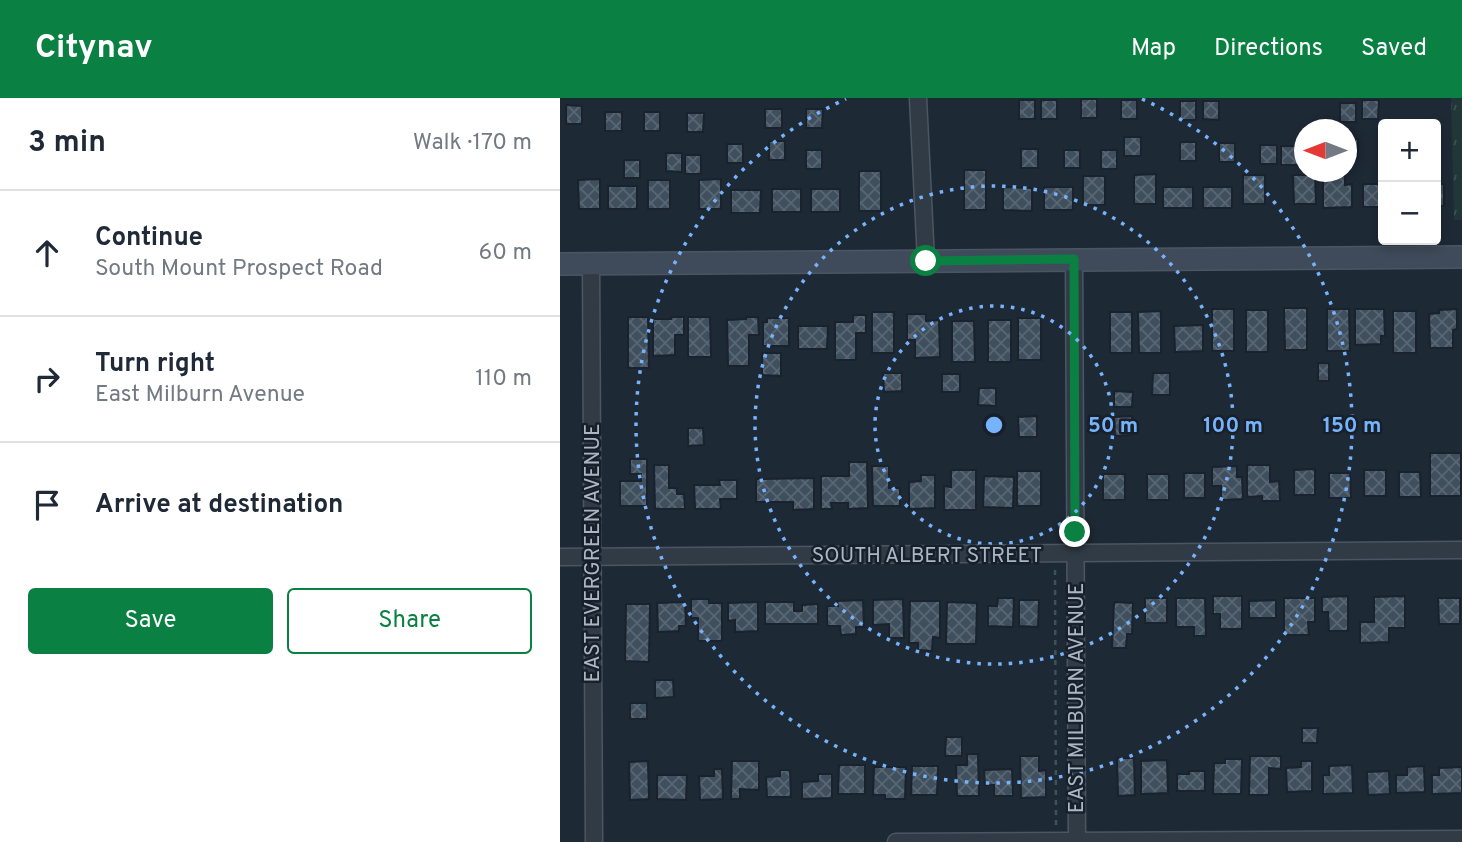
<!DOCTYPE html>
<html lang="en">
<head>
<meta charset="utf-8">
<style>
  :root { --surface:#fff; --page:#f6f6f7; --text:#1f2937; --muted:#747a83; --line:#e0e1e3; --accent:#0b8043 }
  body { margin:0; font-family:Overpass,sans-serif; background:var(--page); color:var(--text) }
  .controls { position:absolute; right:21px; top:21px; display:grid; overflow:hidden; border-radius:7px; box-shadow:0 4px 10px #0003 }
  .controls button { width:63px; height:63px; display:grid; place-items:center; padding:0; border:0; border-bottom:2px solid var(--line); background:var(--surface); color:var(--text); font:35px sans-serif }
  .compass { position:absolute; left:734px; top:21px; width:63px; height:63px; border-radius:50%; background:var(--surface); box-shadow:0 4px 10px #0003; rotate:270deg }
  .stop { position:absolute; width:21px; height:21px; margin:-16px; border:5px solid #0b8043; border-radius:50%; background:#fff }
  .stop.end { background:#0b8043; border-color:#fff; box-shadow:0 2px 7px #0008 }
  .list { margin:0; padding:0; list-style:none }
  h2 { display:flex; justify-content:space-between; align-items:center; height:91px; margin:0; padding:0 28px; font-size:30px }
  h2 small { font-size:23px; font-weight:400; color:var(--muted) }
  .list li { display:grid; grid-template-columns:46px 1fr auto; gap:21px; align-items:center; box-sizing:border-box; height:126px; padding:0 28px; border-top:2px solid var(--line) }
  .list b { display:block; font-size:26px; white-space:nowrap }
  .list p { margin:0; font-size:23px; white-space:nowrap; color:var(--muted) }
  .list em { font-size:23px; font-style:normal; color:var(--muted) }
  .actions { display:flex; gap:14px; padding:21px 28px }
  .actions a { flex:1; padding:16px 0; border:2px solid var(--accent); border-radius:7px; text-align:center; font-size:24px; color:var(--accent) }
  .actions .main { background:var(--accent); color:#fff }
  .icon { flex:none; width:38px; height:38px; fill:none; stroke:currentColor; stroke-width:2; stroke-linecap:round; stroke-linejoin:round }
  .map { position:relative; flex:none; width:902px; height:744px; overflow:hidden }
  header { display:flex; align-items:center; gap:42px; box-sizing:border-box; height:98px; padding:0 35px; background:var(--accent); color:#fff }
  header strong { font-size:33px }
  nav { display:flex; gap:38px; margin-inline-start:auto; font-size:24px }
  main { display:flex }
  aside { flex:1; background:var(--surface) }
  .map>svg:first-child { display:block }
</style>
</head>
<body>
<header>
<strong>Citynav</strong>
<nav><a>Map</a><a>Directions</a><a>Saved</a></nav>
</header>
<main>
<aside>
<h2>3 min<small>Walk · 170 m</small></h2>
<ul class="list">
<li><svg class="icon" aria-label="ahead" viewBox="0 0 24 24"><path d="M12 20V5M6 11l6-6 6 6"/></svg><div><b>Continue</b><p>South Mount Prospect Road</p></div><em>60 m</em></li>
<li><svg class="icon" aria-label="right" viewBox="0 0 24 24"><path d="M7 20v-9h11M14 6l5 5-5 5"/></svg><div><b>Turn right</b><p>East Milburn Avenue</p></div><em>110 m</em></li>
<li><svg class="icon" aria-label="arrive" viewBox="0 0 24 24"><path d="M6 21V4h12l-3 4 3 4H6"/></svg><div><b>Arrive at destination</b></div></li>
</ul>
<div class="actions"><a class="main">Save</a><a>Share</a></div>
</aside>
<div class="map">
<svg width="902" height="744" viewBox="0 0 902 744">
  <defs>
    <pattern id="grass-tufts" width="24" height="20" patternUnits="userSpaceOnUse" patternTransform="scale(1.75)"><rect width="24" height="20" fill="#203637"/><path d="M3 7l-1-3M5 7V3M7 7l1-3M15 17l-1-3M17 17v-4M19 17l1-3" fill="none" stroke="#3e5152"/></pattern>
    <pattern id="building-cross-hatch" width="8" height="8" patternUnits="userSpaceOnUse" patternTransform="scale(1.75)"><rect width="8" height="8" fill="#404f5e"/><path d="M0 0l8 8M0 8l8-8" fill="none" stroke="#596673"/></pattern>
  </defs>
  <rect width="100%" height="100%" fill="#1e2936"/>
  <!-- grass -->
  <polygon fill="url(#grass-tufts)" points="891,0 902,0 902,122 894,122"/>
  <!-- building -->
  <g fill="url(#building-cross-hatch)" stroke="#19222d" stroke-width="2">
    <rect x="521" y="1" width="16" height="19"/>
    <rect x="459" y="2" width="16" height="19"/>
    <rect x="481" y="2" width="16" height="19"/>
    <rect x="561" y="2" width="16" height="19"/>
    <polygon points="802,2 819,2 818,21 802,21"/>
    <rect x="620" y="3" width="16" height="19"/>
    <polygon points="643,3 659,3 659,22 643,21"/>
    <rect x="780" y="5" width="16" height="19"/>
    <polygon points="6,7 22,8 22,26 6,26"/>
    <rect x="205" y="11" width="17" height="19"/>
    <polygon points="246,11 263,11 262,30 246,30"/>
    <rect x="45" y="14" width="17" height="19"/>
    <rect x="84" y="14" width="16" height="19"/>
    <polygon points="127,15 144,15 143,34 127,34"/>
    <rect x="564" y="39" width="17" height="19"/>
    <rect x="786" y="41" width="12" height="19"/>
    <rect x="209" y="43" width="16" height="19"/>
    <rect x="620" y="44" width="16" height="19"/>
    <rect x="659" y="45" width="16" height="19"/>
    <rect x="167" y="46" width="16" height="19"/>
    <rect x="700" y="47" width="17" height="19"/>
    <rect x="721" y="48" width="17" height="19"/>
    <rect x="461" y="51" width="17" height="19"/>
    <rect x="246" y="52" width="16" height="19"/>
    <rect x="504" y="52" width="16" height="18"/>
    <rect x="541" y="52" width="16" height="19"/>
    <polygon points="106,55 122,55 122,74 106,73"/>
    <rect x="125" y="57" width="16" height="19"/>
    <rect x="64" y="62" width="16" height="18"/>
    <rect x="404" y="72" width="22" height="40"/>
    <rect x="299" y="73" width="22" height="40"/>
    <polygon points="596,76 596,106 574,106 574,77"/>
    <rect x="683" y="77" width="22" height="29"/>
    <polygon points="733,77 755,77 756,106 734,106"/>
    <rect x="523" y="78" width="22" height="29"/>
    <polygon points="763,78 785,78 785,87 792,86 792,109 763,110"/>
    <polygon points="40,81 40,111 19,111 18,82"/>
    <polygon points="161,81 161,111 139,111 139,82"/>
    <rect x="88" y="82" width="22" height="29"/>
    <rect x="803" y="86" width="20" height="23"/>
    <rect x="876" y="86" width="8" height="22"/>
    <rect x="48" y="88" width="29" height="23"/>
    <polygon points="443,89 472,90 472,113 443,112"/>
    <rect x="484" y="89" width="29" height="23"/>
    <rect x="603" y="89" width="30" height="21"/>
    <rect x="643" y="89" width="29" height="21"/>
    <rect x="212" y="91" width="29" height="23"/>
    <rect x="251" y="91" width="29" height="23"/>
    <polygon points="171,92 201,92 200,115 171,115"/>
    <polygon points="724,210 747,210 747,252 725,252"/>
    <rect x="652" y="211" width="22" height="42"/>
    <polygon points="767,211 789,211 790,253 767,253"/>
    <polygon points="795,211 824,211 825,238 821,238 821,246 795,247"/>
    <polygon points="897,211 897,231 893,232 893,250 870,250 869,216 879,215 879,212"/>
    <rect x="686" y="212" width="22" height="42"/>
    <polygon points="601,213 601,255 579,255 578,214"/>
    <rect x="833" y="213" width="23" height="42"/>
    <rect x="312" y="214" width="22" height="41"/>
    <rect x="550" y="214" width="22" height="41"/>
    <polygon points="347,216 366,216 366,223 379,222 380,259 355,260 355,242 347,242"/>
    <polygon points="293,217 306,217 306,235 296,235 296,262 275,262 275,224 293,224"/>
    <polygon points="68,219 88,219 89,270 68,270"/>
    <polygon points="111,219 124,219 124,237 115,237 115,257 93,258 93,221 111,221"/>
    <polygon points="128,219 150,219 151,259 128,259"/>
    <polygon points="186,219 198,219 199,237 189,237 189,268 168,268 167,222 186,221"/>
    <polygon points="207,220 229,220 229,248 203,248 203,224 207,224"/>
    <rect x="458" y="220" width="23" height="42"/>
    <rect x="428" y="222" width="23" height="42"/>
    <polygon points="392,223 414,223 415,264 392,264"/>
    <polygon points="643,227 643,253 615,254 614,228"/>
    <polygon points="238,228 268,228 267,251 238,251"/>
    <polygon points="202,255 221,255 221,278 202,277"/>
    <rect x="758" y="265" width="11" height="18"/>
    <polygon points="323,275 342,275 342,293 324,294"/>
    <polygon points="593,275 610,275 610,297 592,297"/>
    <rect x="382" y="276" width="18" height="18"/>
    <polygon points="419,290 436,290 436,308 418,307"/>
    <polygon points="554,293 573,294 572,309 554,309"/>
    <polygon points="477,318 477,339 459,339 458,319"/>
    <polygon points="572,318 573,337 555,338 554,319"/>
    <polygon points="128,330 143,330 144,347 128,348"/>
    <rect x="870" y="355" width="31" height="43"/>
    <polygon points="70,361 87,361 87,408 60,408 60,383 81,383 81,376 70,376"/>
    <polygon points="289,364 307,364 308,410 288,411 288,405 271,405 272,411 261,411 261,378 289,378"/>
    <polygon points="94,367 109,367 109,390 117,390 117,396 124,396 125,411 95,411"/>
    <polygon points="687,367 710,367 710,384 719,383 720,403 702,403 702,398 687,399"/>
    <polygon points="312,368 329,368 329,390 340,390 340,408 313,408"/>
    <polygon points="677,368 677,379 682,379 683,401 661,402 661,388 652,388 652,369"/>
    <polygon points="755,371 755,397 734,397 734,372"/>
    <polygon points="391,372 416,372 416,412 384,412 384,388 391,389"/>
    <rect x="804" y="372" width="22" height="26"/>
    <rect x="457" y="373" width="24" height="35"/>
    <polygon points="839,374 860,374 861,399 839,399"/>
    <rect x="624" y="375" width="21" height="25"/>
    <polygon points="769,375 790,375 791,400 769,400"/>
    <rect x="543" y="376" width="22" height="26"/>
    <rect x="587" y="376" width="22" height="26"/>
    <polygon points="361,377 375,377 375,410 349,411 349,384 361,383"/>
    <polygon points="424,378 454,379 453,410 423,409"/>
    <polygon points="254,380 254,411 233,412 233,404 196,404 196,381"/>
    <polygon points="159,382 177,382 177,401 160,401 161,411 135,411 134,387 160,387"/>
    <polygon points="653,498 682,498 682,531 660,531 660,516 653,516"/>
    <polygon points="788,498 788,533 769,533 768,514 762,514 762,499"/>
    <polygon points="845,498 845,530 829,530 829,544 800,545 800,524 814,524 814,499"/>
    <polygon points="438,500 454,500 453,529 428,528 428,508 437,508"/>
    <rect x="585" y="500" width="22" height="25"/>
    <polygon points="616,500 645,500 646,538 634,538 634,529 616,529"/>
    <polygon points="724,500 755,500 755,524 748,524 749,537 724,537"/>
    <polygon points="878,500 900,500 900,526 879,526"/>
    <polygon points="131,501 149,501 149,505 162,505 162,543 138,543 138,520 131,520"/>
    <polygon points="343,501 344,540 329,540 329,526 313,527 313,502"/>
    <polygon points="303,502 304,529 296,529 296,536 281,537 280,528 267,528 267,508 278,508 277,503"/>
    <polygon points="459,502 479,502 478,529 459,528"/>
    <polygon points="716,502 716,520 689,520 689,503"/>
    <polygon points="350,503 380,503 380,540 373,539 372,553 358,552 358,545 349,545"/>
    <polygon points="125,504 126,528 119,528 119,533 98,534 97,505"/>
    <polygon points="198,504 198,533 175,534 175,522 168,523 168,505"/>
    <polygon points="205,504 234,504 234,513 242,513 242,507 258,506 258,526 205,526"/>
    <polygon points="387,504 417,505 416,546 386,546"/>
    <polygon points="554,504 573,505 572,536 567,536 566,550 552,550"/>
    <polygon points="66,506 90,506 89,564 65,563"/>
    <polygon points="95,582 113,582 114,599 95,600"/>
    <rect x="70" y="605" width="17" height="16"/>
    <polygon points="742,630 758,630 757,645 742,645"/>
    <polygon points="386,639 402,639 402,658 385,658"/>
    <polygon points="407,656 418,656 419,698 397,698 396,667 407,667"/>
    <polygon points="460,658 479,658 479,673 486,672 486,699 461,700"/>
    <polygon points="690,658 721,658 721,671 709,670 709,697 689,697"/>
    <polygon points="557,660 574,660 575,697 558,698"/>
    <polygon points="665,661 682,661 681,696 653,696 654,665 665,665"/>
    <polygon points="607,662 608,695 581,696 581,663"/>
    <polygon points="88,663 89,701 70,702 69,664"/>
    <polygon points="172,663 199,663 199,692 180,691 180,701 171,701"/>
    <polygon points="741,663 752,663 752,693 727,694 726,670 741,669"/>
    <polygon points="279,667 305,667 305,696 278,696"/>
    <polygon points="792,667 793,695 763,696 763,677 769,677 769,668"/>
    <polygon points="352,668 378,668 377,697 351,697"/>
    <polygon points="864,668 865,694 836,695 836,677 847,677 847,669"/>
    <polygon points="314,669 346,669 345,701 325,701 325,697 313,697"/>
    <polygon points="902,669 902,695 872,696 872,677 879,677 879,670"/>
    <polygon points="154,671 162,671 163,701 140,702 139,678 154,678"/>
    <polygon points="452,671 453,698 434,698 434,687 425,687 424,672"/>
    <polygon points="220,672 230,672 231,699 207,699 206,679 220,678"/>
    <polygon points="629,673 645,673 645,693 617,693 617,676 629,676"/>
    <polygon points="829,673 830,696 808,697 807,674"/>
    <polygon points="258,676 272,676 272,700 242,701 242,684 258,683"/>
    <polygon points="97,677 127,677 126,702 97,701"/>
  </g>
  <g fill="none" stroke-linecap="round" stroke-linejoin="round">
    <!-- street casing -->
    <g stroke="#4c5662" stroke-width="19">
      <g id="street">
        <polyline points="358,0 366,163"/>
        <polyline points="514,161 517,744"/>
        <polyline points="31,165 34,744"/>
        <polyline points="0,459 902,452"/>
        <polyline points="336,744 902,741"/>
      </g>
    </g>
    <!-- secondary casing -->
    <g stroke="#4c5662" stroke-width="24">
      <polyline id="secondary" points="0,166 902,159"/>
    </g>
    <!-- path -->
    <polyline stroke="#3d5354" stroke-width="2.5" stroke-dasharray="5 5" stroke-linecap="butt" points="495,472 496,728"/>
    <!-- street -->
    <use href="#street" stroke="#313b46" stroke-width="16"/>
    <!-- secondary -->
    <use href="#secondary" stroke="#3f4b5a" stroke-width="21"/>
  </g>
  <g fill="none" stroke-linecap="round" stroke-linejoin="round">
    <!-- route -->
    <polyline stroke="#0b8043" stroke-width="9" points="366,163 514,161 515,434"/>
  </g>
  <!-- distance rings -->
  <g fill="none" stroke="#77b3fc" stroke-width="3.5" stroke-dasharray="3.5 7">
    <circle cx="434" cy="327" r="119"/>
    <circle cx="434" cy="327" r="239"/>
    <path d="M582 1A358 358 0 1 1 286 1"/>
  </g>
  <g text-anchor="middle" stroke-width="5" stroke-linejoin="round" paint-order="stroke">
    <!-- street labels -->
    <g font-size="21" fill="#abb6c4" stroke="#17202a">
      <text transform="translate(32 455) rotate(-90)" y="7">EAST EVERGREEN AVENUE</text>
      <text x="367" y="464">SOUTH ALBERT STREET</text>
      <text transform="translate(516 600) rotate(-90)" y="7">EAST MILBURN AVENUE</text>
    </g>
  </g>
  <circle cx="434" cy="327" r="10" fill="#77b3fc" stroke="#17202a" stroke-width="3.5"/>
  <g font-size="21" text-anchor="middle" font-weight="bold" fill="#77b3fc" stroke="#17202a" stroke-width="5" stroke-linejoin="round" paint-order="stroke">
    <text x="553" y="334">50 m</text>
    <text x="673" y="334">100 m</text>
    <text x="792" y="334">150 m</text>
  </g>
</svg>
<div class="controls">
<button>+</button>
<button>−</button>
</div>
<svg class="compass" viewBox="-18 -18 36 36"><path d="M0-13l5 13h-10z" fill="#e53935"/><path d="M0 13l5-13h-10z" fill="#747a83"/></svg>
<div class="stop" style="left:366px;top:163px"></div>
<div class="stop end" style="left:515px;top:434px"></div>
</div>
</main>
</body>
</html>
